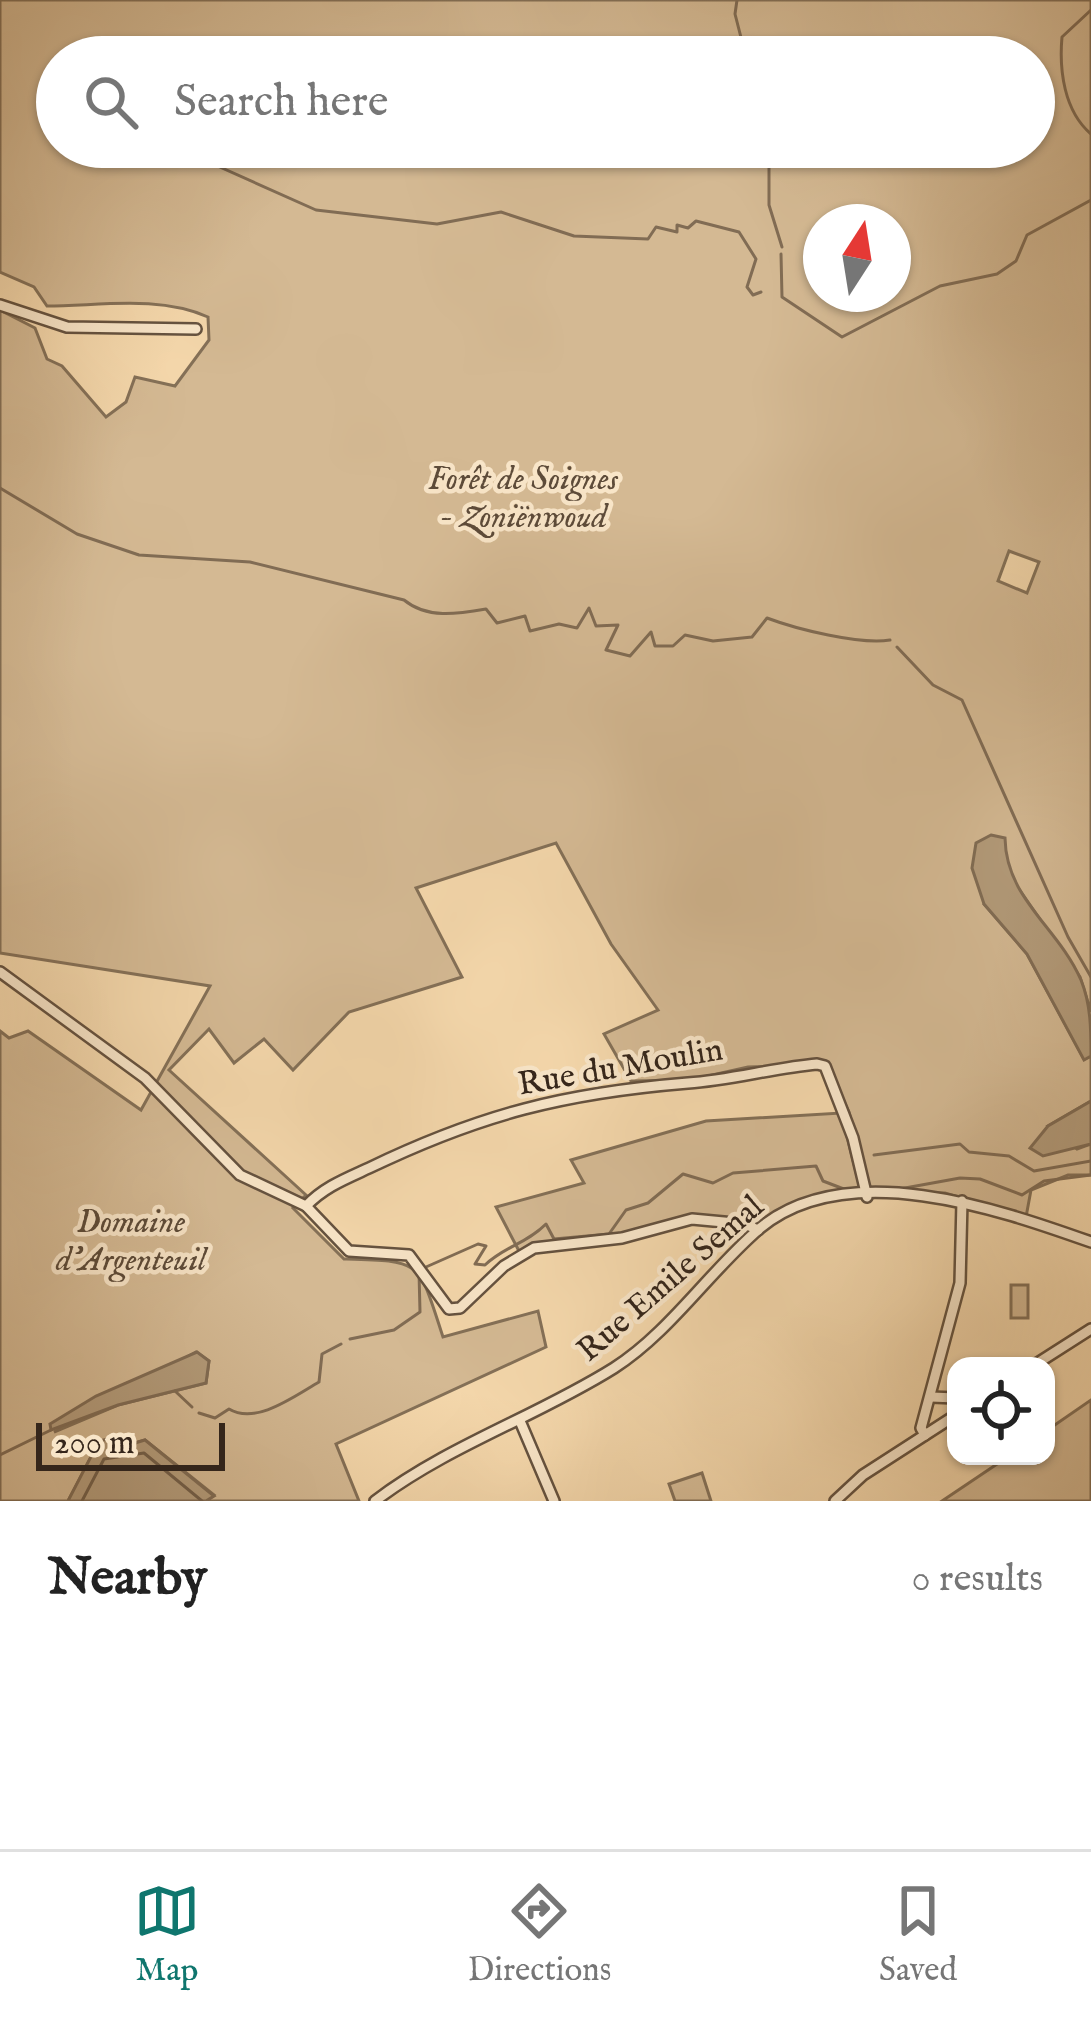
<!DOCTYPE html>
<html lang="en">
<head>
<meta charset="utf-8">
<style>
  :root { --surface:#fff; --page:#f2f2f2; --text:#222; --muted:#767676; --line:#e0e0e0; --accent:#0f766e }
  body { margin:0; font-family:"IM FELL English",serif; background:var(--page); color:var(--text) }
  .controls { position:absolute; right:36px; bottom:36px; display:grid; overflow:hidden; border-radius:24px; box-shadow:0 3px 9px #0004 }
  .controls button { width:108px; height:108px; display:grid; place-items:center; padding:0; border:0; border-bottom:3px solid var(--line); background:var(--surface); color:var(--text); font:60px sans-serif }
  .compass { position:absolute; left:803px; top:204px; width:108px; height:108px; border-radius:50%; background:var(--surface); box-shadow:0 3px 9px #0004; rotate:12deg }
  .scale { position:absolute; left:36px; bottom:30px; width:189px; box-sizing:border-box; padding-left:12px; border:6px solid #35261b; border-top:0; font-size:33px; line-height:42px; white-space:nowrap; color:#35261b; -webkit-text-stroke:9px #f8e5c8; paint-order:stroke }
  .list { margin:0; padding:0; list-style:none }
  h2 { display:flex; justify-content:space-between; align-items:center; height:156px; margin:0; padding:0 48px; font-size:51px }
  h2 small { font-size:39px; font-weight:400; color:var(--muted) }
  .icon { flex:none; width:66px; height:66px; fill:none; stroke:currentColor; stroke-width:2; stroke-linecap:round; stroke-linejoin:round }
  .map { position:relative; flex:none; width:1091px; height:1501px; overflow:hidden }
  .search { position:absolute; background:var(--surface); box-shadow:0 3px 9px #0004; left:36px; right:36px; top:36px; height:132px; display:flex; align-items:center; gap:30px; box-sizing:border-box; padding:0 42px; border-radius:66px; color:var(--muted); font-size:45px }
  .sheet { height:348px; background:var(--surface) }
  nav { display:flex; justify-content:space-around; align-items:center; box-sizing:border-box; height:168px; border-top:3px solid var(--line); background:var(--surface); font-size:33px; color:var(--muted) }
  nav a { display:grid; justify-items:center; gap:6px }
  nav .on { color:var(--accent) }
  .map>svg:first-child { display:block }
</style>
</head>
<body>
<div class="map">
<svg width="1091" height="1501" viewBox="0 0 1091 1501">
  <rect width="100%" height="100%" fill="#f4d7ab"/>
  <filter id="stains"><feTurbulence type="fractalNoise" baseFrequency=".00167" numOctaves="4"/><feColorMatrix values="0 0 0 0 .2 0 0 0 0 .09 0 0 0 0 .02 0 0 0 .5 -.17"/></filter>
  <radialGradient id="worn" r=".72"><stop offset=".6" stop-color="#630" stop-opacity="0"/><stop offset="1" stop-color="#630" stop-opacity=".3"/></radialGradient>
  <!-- green -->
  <g fill="#d4b993" stroke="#847057" stroke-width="3" fill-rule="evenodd">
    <path d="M 0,0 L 1091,0 L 1091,1012 L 1080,977 L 1005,869 L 984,904 L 1027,954 L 1084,1059 L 1091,1056 L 1091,1101 L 1048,1126 L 1077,1149 L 1091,1144 L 1091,1175 L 1068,1175 L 1031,1190 L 1026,1217 L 945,1193 L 869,1193 L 849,1112 L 826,1064 L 748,1067 L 690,1080 L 631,1081 L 604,1034 L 658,1010 L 611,944 L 556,843 L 416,888 L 462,977 L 349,1012 L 293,1070 L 264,1039 L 234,1063 L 209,1029 L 169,1070 L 306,1195 L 293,1208 L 344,1259 C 423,1261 418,1260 443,1337 L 538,1311 L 546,1347 L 336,1444 L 359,1501 L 206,1501 L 214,1495 L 145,1440 L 118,1448 L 99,1442 L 68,1501 L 0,1501 L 0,1031 L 9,1038 L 28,1031 L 141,1110 L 210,986 L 0,953 L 0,310 L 35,328 L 47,359 L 62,366 L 106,417 L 126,402 L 135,377 L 175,386 L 209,340 L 208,317 C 158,295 99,306 47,306 L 34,287 L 0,272 ZM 57,57 L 1034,57 L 1034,147 L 57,147 ZM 821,222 L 893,222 L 893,294 L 821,294 ZM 1009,551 L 1039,562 L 1027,593 L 998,581 ZM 196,1352 L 209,1361 L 206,1383 L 118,1405 L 54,1432 Z"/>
    <polygon points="841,1113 861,1192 836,1195 758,1227 691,1216 621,1235 519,1251 496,1207 584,1183 571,1160 706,1121"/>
    <rect x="1011" y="1285" width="17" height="33"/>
    <polygon points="1091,1400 1091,1501 942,1501 1009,1456 1046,1456 1046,1431"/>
    <polygon points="702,1473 711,1501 675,1501 669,1484"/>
  </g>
  <!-- water -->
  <g fill="#b39b7a" stroke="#816c54" stroke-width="3">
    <path d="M 991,835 L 1005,838 C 1006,899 1058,927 1081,980 C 1091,1005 1091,1029 1091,1056 L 1084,1060 L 1027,954 L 984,904 L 972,868 L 976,843 Z"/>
    <polygon points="1091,1101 1091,1144 1043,1156 1030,1148 1048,1126"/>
    <polygon points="197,1352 209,1361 206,1383 118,1405 51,1430 50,1424 96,1396"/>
    <polygon points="108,1439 118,1448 145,1440 214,1496 206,1501 68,1501 99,1441"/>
  </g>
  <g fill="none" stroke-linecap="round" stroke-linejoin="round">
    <!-- shore -->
    <polyline stroke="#74604a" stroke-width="3" points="82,1501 104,1459 144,1453 202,1501"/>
    <!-- stream -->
    <g stroke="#816c54" stroke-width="3">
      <polyline points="737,0 735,14 746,57"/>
      <path d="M 1091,10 L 1062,37 C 1059,70 1064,111 1091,134"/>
      <polyline points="175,147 316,210 437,224 501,212 574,236 648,239 656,227 677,232 677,225 688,228 696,221 739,232 756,259 747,287 753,295 761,292"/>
      <polyline points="769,147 769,205 782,247"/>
      <polyline points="781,254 782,297 842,337 940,286 997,274 1016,261 1027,235 1091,200"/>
      <path d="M 0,488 L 77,534 L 139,555 L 250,562 L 404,600 C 427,619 457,614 486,609 L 497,623 L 525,616 L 530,631 L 559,624 L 577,628 L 589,608 L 596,626 L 618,625 L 606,650 L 630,656 L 651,632 L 655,646 L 673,646 L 685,635 L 713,641 L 752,637 L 767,618 C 796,629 860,645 890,640"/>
      <polyline points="897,647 933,685 962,700 1068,937 1091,977"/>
      <polyline points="874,1155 960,1144 969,1152 1009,1156 1034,1171 1091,1161"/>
      <polyline points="894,1190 960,1178 980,1179 1022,1195 1044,1181 1091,1175"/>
      <path d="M 426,1267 L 478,1244 L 486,1246 L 475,1264 L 485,1265 C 505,1246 526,1244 546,1224 L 554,1239 L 609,1234 L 626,1210 L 648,1203 L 683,1174 L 713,1183 L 733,1173 L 816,1166 L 823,1181 L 849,1191"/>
      <polyline points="350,1339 394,1330 420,1312 419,1272"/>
      <polyline points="175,1391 192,1407"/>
      <path d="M 199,1413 L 215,1418 L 229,1409 C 256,1425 293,1397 319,1382 L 322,1354 L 341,1344"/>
      <polyline points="0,1455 51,1430"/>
    </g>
    <!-- minor casing -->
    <g stroke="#65523f" stroke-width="14">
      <g id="minor">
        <polyline points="0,305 67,327 196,329"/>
        <polyline points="0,972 145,1078 240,1175 306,1206 349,1251 409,1255 449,1309 460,1308 504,1266 534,1248 622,1238 692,1219 745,1224 758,1230"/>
        <path d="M 306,1206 C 324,1187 345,1179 369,1168 C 481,1114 565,1093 688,1083 C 731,1080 773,1068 817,1064 L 825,1066 L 853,1138 L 867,1197"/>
        <polyline points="1033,1366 1091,1329"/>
        <polyline points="931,1397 956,1398"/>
        <polyline points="520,1421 554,1501"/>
        <polyline points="925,1435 921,1428 960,1283 962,1201"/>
        <path d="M 375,1501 C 449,1445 536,1417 614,1368 C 669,1333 709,1272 759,1229 C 846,1156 998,1209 1091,1242"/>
        <polyline points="835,1501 863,1475 956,1415"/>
      </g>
    </g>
    <!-- minor -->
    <use href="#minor" stroke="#f8e5c8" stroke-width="9"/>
  </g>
  <g text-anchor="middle" stroke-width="9" stroke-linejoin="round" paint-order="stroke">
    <!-- park labels -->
    <g font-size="33" font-style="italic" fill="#5d4b39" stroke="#f8e5c8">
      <text x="523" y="489">Forêt de Soignes<tspan x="523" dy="38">- Zoniënwoud</tspan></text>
      <text x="131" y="1232">Domaine<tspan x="131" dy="38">d'Argenteuil</tspan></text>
    </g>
    <!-- street labels -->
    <g font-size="33" fill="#35261b" stroke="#f8e5c8">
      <text transform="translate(620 1065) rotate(-10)" y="12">Rue du Moulin</text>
      <text transform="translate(669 1277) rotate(-41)" y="12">Rue Emile Semal</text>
    </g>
  </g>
  <rect width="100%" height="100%" filter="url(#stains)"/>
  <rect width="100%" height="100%" fill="url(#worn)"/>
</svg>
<div class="controls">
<button><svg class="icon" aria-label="locate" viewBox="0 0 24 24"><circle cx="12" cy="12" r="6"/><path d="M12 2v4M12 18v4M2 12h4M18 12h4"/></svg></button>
</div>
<svg class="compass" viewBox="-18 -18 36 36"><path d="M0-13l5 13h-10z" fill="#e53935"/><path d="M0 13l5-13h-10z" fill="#767676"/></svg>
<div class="scale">200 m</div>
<div class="search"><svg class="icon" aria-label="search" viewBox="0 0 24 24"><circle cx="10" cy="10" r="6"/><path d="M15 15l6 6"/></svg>Search here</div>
</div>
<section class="sheet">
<h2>Nearby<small>0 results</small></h2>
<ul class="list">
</ul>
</section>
<nav>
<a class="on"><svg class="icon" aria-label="map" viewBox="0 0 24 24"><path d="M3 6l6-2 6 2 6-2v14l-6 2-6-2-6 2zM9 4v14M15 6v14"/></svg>Map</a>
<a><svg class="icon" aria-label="directions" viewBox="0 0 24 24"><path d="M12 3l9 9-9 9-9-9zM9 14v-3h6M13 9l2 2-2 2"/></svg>Directions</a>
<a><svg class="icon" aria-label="saved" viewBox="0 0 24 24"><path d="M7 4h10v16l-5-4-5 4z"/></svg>Saved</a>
</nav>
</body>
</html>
